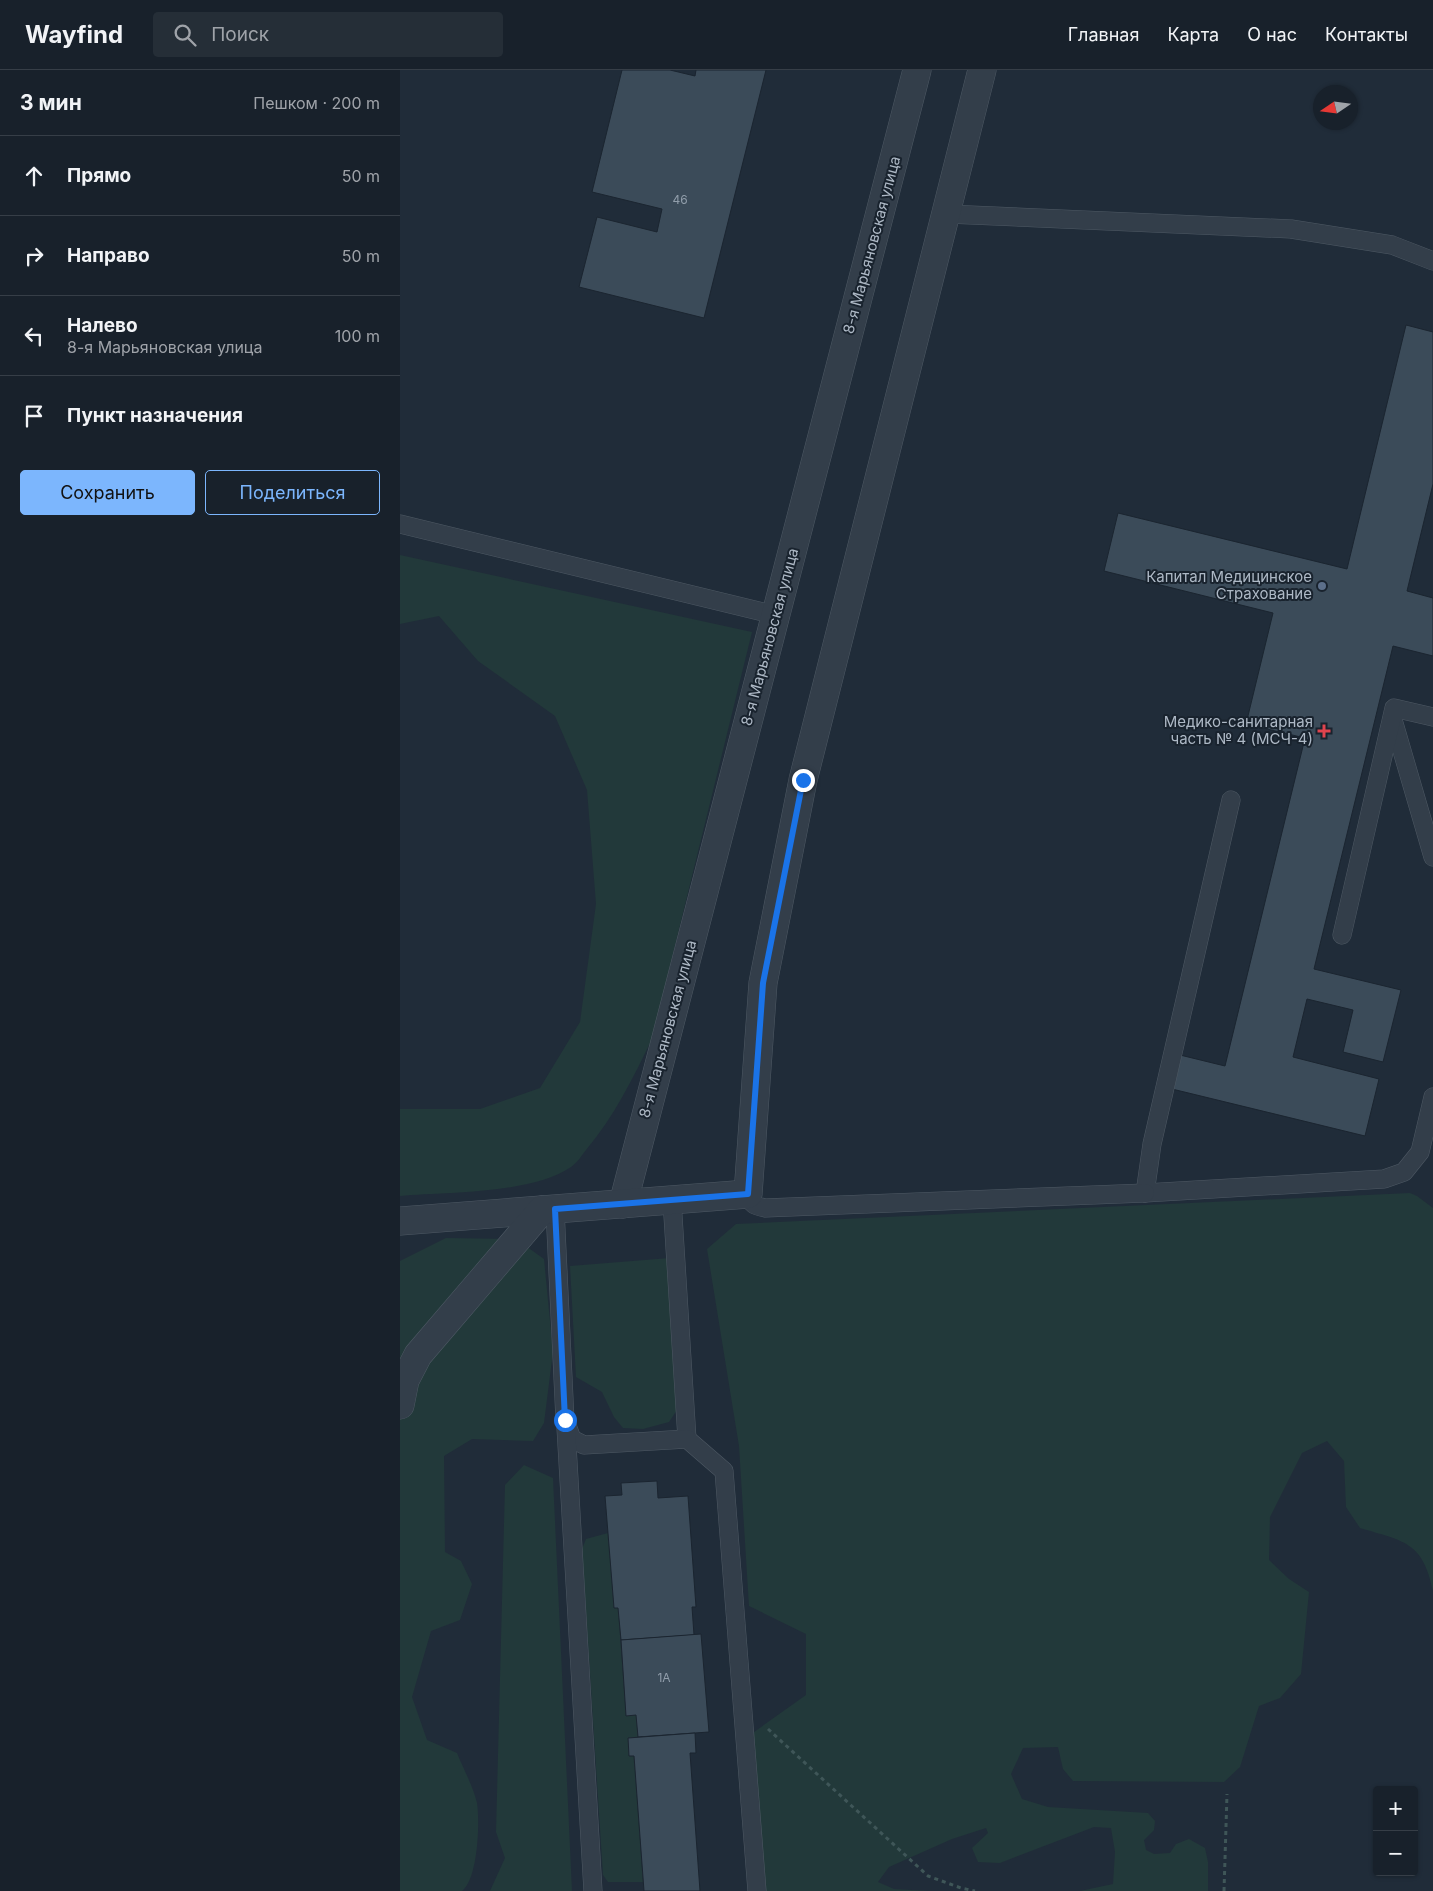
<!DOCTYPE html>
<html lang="ru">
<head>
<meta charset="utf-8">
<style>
  :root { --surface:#18212b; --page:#252e37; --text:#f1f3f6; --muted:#9fa3a9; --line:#363e47; --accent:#7cb6fd }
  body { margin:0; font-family:Inter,sans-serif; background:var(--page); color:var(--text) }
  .controls { position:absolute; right:15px; bottom:15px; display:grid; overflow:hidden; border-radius:5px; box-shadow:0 1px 4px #0004 }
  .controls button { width:45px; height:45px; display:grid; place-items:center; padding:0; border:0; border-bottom:1px solid var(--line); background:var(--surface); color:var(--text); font:25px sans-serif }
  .compass { position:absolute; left:913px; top:15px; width:45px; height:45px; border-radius:50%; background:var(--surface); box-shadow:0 1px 4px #0004; rotate:257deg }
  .stop { position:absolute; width:15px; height:15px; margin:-11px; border:4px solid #1a73e8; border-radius:50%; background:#fff }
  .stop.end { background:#1a73e8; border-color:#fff; box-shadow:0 1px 5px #0008 }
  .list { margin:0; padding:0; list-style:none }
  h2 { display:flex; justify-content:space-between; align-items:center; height:65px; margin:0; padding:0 20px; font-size:21px }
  h2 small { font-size:16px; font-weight:400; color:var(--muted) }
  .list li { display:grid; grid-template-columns:32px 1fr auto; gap:15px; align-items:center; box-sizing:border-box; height:80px; padding:0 20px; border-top:1px solid var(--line) }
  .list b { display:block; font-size:19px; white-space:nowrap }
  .list p { margin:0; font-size:16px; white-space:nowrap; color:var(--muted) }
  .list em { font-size:16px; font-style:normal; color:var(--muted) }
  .actions { display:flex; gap:10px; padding:15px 20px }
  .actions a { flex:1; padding:11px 0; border:1px solid var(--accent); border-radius:5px; text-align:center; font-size:18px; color:var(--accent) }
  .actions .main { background:var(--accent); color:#111 }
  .icon { flex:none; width:28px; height:28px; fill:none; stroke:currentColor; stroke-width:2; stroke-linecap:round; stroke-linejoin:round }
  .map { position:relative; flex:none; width:1033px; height:1821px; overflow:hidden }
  header { display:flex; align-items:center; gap:30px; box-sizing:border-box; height:70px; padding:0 25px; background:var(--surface); border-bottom:1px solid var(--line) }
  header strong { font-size:24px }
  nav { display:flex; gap:28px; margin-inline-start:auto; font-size:18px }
  .search { width:350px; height:45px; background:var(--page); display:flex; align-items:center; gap:12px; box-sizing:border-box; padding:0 18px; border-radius:5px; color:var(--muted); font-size:19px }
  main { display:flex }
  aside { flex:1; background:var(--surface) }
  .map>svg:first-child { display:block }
</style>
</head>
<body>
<header>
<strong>Wayfind</strong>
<div class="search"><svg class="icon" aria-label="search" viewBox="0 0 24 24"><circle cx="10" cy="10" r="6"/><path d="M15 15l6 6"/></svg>Поиск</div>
<nav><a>Главная</a><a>Карта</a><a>О нас</a><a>Контакты</a></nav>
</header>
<main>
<aside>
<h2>3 мин<small>Пешком · 200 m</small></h2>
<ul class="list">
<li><svg class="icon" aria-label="ahead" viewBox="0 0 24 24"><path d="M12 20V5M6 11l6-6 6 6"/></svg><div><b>Прямо</b></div><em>50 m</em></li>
<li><svg class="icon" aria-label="right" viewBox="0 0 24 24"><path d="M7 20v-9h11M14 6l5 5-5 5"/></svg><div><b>Направо</b></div><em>50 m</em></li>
<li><svg class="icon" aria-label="left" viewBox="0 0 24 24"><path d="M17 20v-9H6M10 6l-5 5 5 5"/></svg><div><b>Налево</b><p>8-я Марьяновская улица</p></div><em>100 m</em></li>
<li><svg class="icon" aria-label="arrive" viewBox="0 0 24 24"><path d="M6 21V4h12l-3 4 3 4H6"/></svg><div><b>Пункт назначения</b></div></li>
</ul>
<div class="actions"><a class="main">Сохранить</a><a>Поделиться</a></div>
</aside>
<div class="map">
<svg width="1033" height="1821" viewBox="0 0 1033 1821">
  <rect width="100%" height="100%" fill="#202c39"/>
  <!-- green -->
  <g fill="#22393a">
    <path d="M 0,485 L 352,562 L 252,969 C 233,1008 214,1047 186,1080 C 182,1085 177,1093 171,1097 C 132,1124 47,1122 0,1126 L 0,1039 L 80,1039 L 140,1018 L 180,952 L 196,834 L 187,720 L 155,646 L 78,591 L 39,546 L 0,554 Z"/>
    <path d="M 1010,1123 L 1017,1126 L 1033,1138 L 1033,1521 C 1023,1471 1003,1471 960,1458 L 946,1437 L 944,1391 L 927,1371 L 902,1383 L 870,1447 L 869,1490 L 889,1509 L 909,1522 L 901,1604 L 880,1628 L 859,1636 L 840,1697 L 824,1712 L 673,1711 L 663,1699 L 658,1677 L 623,1678 L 611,1704 L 622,1729 L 648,1737 L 748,1743 L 755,1751 L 754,1760 L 744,1770 L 746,1780 L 754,1784 L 770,1783 L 776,1774 L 789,1769 L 805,1778 L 808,1792 L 808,1821 L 680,1821 L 713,1814 L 715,1782 L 711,1758 L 694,1757 L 600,1793 L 578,1792 L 572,1778 L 588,1763 L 586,1758 L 552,1769 L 489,1797 L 478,1812 L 494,1819 L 529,1821 L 362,1821 L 347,1667 L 406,1625 L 406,1564 L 349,1536 L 339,1376 L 307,1179 L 336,1154 Z"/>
    <path d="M 46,1168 L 116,1169 L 144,1189 L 153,1282 L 144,1353 L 133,1371 L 72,1369 L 44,1386 L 45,1482 L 61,1491 L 72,1514 L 60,1550 L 31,1561 L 12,1627 L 27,1670 L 57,1683 C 63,1698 73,1716 77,1733 C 80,1752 78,1809 62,1821 L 0,1821 L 0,1191 Z"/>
    <polygon points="270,1188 277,1340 269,1352 243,1359 223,1358 214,1347 202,1322 176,1307 170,1196"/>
    <polygon points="124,1395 153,1408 172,1821 90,1821 105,1788 96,1762 105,1415"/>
    <polygon points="208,1463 214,1538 218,1538 226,1646 236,1645 238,1667 228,1668 229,1686 234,1686 243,1812 208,1812 203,1805 182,1479 186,1469"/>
  </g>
  <!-- building -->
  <g fill="#3b4b59" stroke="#1b2530">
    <polygon points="222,0 270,0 295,6 296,0 366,0 304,248 179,217 197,147 257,162 262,139 192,122"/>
    <polygon points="1006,255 1033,262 1033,414 1007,521 1033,528 1033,586 993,576 914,899 1001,920 983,992 943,982 953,940 907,929 893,987 979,1009 965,1066 772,1019 780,985 825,996 905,668 846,654 873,543 704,501 718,443 947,499"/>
    <polygon points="257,1411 258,1428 288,1426 296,1537 292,1537 294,1565 221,1570 218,1538 214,1538 205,1426 222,1425 221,1413"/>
    <polygon points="301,1564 309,1662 238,1667 236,1645 226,1646 221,1570"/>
    <polygon points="295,1663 296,1683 290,1683 300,1821 244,1821 234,1686 229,1686 228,1668"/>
  </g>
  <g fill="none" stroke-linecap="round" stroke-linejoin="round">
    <!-- service casing -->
    <g stroke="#4e5964" stroke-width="19">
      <g id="service">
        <polyline points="547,144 891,159 992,175 1033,191"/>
        <polyline points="0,454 375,545"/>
        <polyline points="993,650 1033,787"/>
        <polyline points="831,730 752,1074 745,1123 984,1109 1004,1102 1020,1082 1033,1027"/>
        <polyline points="942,865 994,638 1033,647"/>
        <path d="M 348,1124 C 351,1135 355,1136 365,1138 L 745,1123"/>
        <polyline points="272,1130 287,1369"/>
        <polyline points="155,1139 165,1350 172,1369 184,1375 287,1369 324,1401 357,1821"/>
        <polyline points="166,1358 193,1821"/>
      </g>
    </g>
    <!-- minor casing -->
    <g stroke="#4e5964" stroke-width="29">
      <g id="minor">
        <polyline points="223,1134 517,0"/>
        <polyline points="0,1151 348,1124 363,913 403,710 582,0"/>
        <polyline points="0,1335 5,1310 18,1285 142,1140"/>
      </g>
    </g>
    <!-- path -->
    <g stroke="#3f5658" stroke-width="3" stroke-dasharray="4 4" stroke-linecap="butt">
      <polyline points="368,1659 528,1806 561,1818 575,1821"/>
      <polyline points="824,1821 827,1724"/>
    </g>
    <!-- service -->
    <use href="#service" stroke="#333e4a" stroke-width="18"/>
    <!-- minor -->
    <use href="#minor" stroke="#333e4a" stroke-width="28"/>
  </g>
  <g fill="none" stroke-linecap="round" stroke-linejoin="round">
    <!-- route -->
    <polyline stroke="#1a73e8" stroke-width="6" points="165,1350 155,1139 348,1124 363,913 403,710"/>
  </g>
  <!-- markers -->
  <circle fill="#5c6f8a" stroke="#19232e" stroke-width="2" cx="922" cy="516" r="5"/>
  <path fill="#e0444e" stroke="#19232e" stroke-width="2" d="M921.5 653.5h5v5h5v5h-5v5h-5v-5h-5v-5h5z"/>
  <g text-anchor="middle" stroke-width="4" stroke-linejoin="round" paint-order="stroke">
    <!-- number labels -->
    <g font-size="12" fill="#919eab">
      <text x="280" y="134">46</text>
      <text x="264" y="1612">1А</text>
    </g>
    <!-- street labels -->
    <g font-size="15" fill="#aeb9c6" stroke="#19232e">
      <text transform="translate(472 175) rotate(-75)" y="5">8-я Марьяновская улица</text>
      <text transform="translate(370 567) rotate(-75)" y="5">8-я Марьяновская улица</text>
      <text transform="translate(268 959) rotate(-75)" y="5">8-я Марьяновская улица</text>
    </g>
    <!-- poi labels -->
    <g font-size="15" fill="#aeb9c6" stroke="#19232e" text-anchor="end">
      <text x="912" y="512">Капитал Медицинское<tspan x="912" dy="17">Страхование</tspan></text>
      <text x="913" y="657">Медико-санитарная<tspan x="913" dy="17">часть № 4 (МСЧ-4)</tspan></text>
    </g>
  </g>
</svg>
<div class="controls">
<button>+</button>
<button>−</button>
</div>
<svg class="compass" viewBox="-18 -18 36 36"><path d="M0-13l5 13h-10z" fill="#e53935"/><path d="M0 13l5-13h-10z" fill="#9fa3a9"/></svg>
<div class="stop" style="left:165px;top:1350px"></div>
<div class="stop end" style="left:403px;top:710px"></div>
</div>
</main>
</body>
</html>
